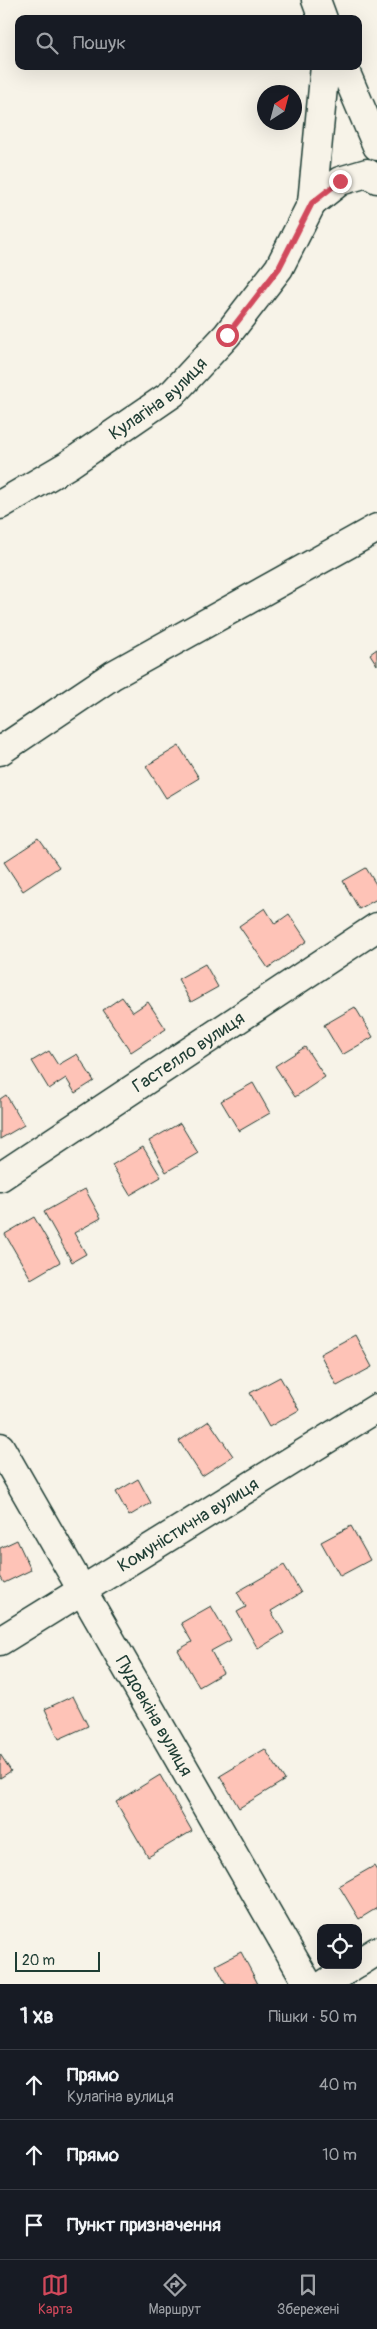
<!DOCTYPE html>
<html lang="uk">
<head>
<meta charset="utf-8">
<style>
  :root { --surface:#171b24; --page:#20242c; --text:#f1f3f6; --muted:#9ea1a6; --line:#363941; --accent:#d1495b }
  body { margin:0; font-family:Pangolin,sans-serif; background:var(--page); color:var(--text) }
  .controls { position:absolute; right:15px; bottom:15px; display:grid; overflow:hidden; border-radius:10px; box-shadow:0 5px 20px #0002 }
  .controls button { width:45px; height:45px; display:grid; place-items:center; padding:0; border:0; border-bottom:1px solid var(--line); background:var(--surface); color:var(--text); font:25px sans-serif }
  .compass { position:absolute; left:257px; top:85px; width:45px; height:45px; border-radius:50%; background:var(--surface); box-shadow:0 5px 20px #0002; rotate:36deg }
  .scale { position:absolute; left:15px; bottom:12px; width:85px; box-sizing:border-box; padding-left:5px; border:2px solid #1f3d34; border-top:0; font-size:14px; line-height:18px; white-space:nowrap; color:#1f3d34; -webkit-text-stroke:4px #f7f3e8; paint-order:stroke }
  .stop { position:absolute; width:15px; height:15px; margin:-11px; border:4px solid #d1495b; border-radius:50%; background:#fff }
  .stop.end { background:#d1495b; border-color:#fff; box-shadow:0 1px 5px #0008 }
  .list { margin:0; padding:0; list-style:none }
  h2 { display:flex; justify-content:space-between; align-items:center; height:65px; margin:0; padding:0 20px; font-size:21px }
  h2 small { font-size:16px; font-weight:400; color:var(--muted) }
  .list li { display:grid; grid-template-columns:32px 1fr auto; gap:15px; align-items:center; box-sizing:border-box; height:70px; padding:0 20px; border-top:1px solid var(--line) }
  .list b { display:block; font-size:19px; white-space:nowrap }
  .list p { margin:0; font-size:16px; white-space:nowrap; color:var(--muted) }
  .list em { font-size:16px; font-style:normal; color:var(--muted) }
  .icon { flex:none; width:28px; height:28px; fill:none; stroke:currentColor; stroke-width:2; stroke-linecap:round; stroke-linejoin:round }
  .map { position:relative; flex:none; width:377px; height:1984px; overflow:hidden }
  .search { position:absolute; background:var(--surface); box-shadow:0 5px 20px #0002; left:15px; right:15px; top:15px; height:55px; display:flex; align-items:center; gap:12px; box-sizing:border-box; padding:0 18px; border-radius:10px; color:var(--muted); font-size:19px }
  .sheet { height:275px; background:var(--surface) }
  nav { display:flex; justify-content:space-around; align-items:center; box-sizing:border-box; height:70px; border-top:1px solid var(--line); background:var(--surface); font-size:14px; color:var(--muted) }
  nav a { display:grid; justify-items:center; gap:2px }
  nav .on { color:var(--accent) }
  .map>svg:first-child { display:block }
</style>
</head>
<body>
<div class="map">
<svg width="377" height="1984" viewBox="0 0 377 1984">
  <rect width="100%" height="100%" fill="#f7f3e8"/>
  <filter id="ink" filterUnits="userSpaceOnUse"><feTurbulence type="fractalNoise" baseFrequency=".02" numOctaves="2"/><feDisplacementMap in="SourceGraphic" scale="10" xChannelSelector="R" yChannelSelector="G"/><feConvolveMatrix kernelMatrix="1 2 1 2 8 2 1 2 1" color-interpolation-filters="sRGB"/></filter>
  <g filter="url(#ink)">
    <!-- building -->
    <g fill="#fec3b7" stroke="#1f3d34">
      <polygon points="377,649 377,665 370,654"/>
      <polygon points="179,746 199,778 166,798 146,766"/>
      <polygon points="39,839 59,867 23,891 4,862"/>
      <polygon points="366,868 377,886 377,899 359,909 343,881"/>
      <polygon points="265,908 275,924 289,914 307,941 268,968 239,926"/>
      <polygon points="205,964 218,987 191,1002 178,979"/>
      <polygon points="122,997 133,1012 148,1002 166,1029 131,1052 103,1010"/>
      <polygon points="355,1007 373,1037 342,1055 324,1025"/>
      <polygon points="305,1047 325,1077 295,1097 275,1066"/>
      <polygon points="49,1051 58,1065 77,1054 94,1081 75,1093 66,1078 49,1089 32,1061"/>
      <polygon points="253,1083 270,1113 239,1131 221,1101"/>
      <polygon points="6,1095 24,1125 0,1139 0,1099"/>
      <polygon points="180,1123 198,1153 166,1172 149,1141"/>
      <polygon points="143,1147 161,1177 130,1195 112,1165"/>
      <polygon points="85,1189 101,1218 74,1233 86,1254 72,1262 44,1212"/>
      <polygon points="34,1217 60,1262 31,1279 5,1234"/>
      <polygon points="355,1335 372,1367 337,1386 320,1354"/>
      <polygon points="280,1377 299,1410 269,1427 250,1393"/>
      <polygon points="209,1421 233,1456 202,1476 179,1441"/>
      <polygon points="138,1479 151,1503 129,1516 116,1492"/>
      <polygon points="351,1526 370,1560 340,1576 321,1542"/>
      <polygon points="17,1540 31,1570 4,1583 0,1576 0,1548"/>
      <polygon points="284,1565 301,1593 271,1611 284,1633 258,1649 237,1612 246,1607 237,1592"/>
      <polygon points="211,1606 231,1640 211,1651 223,1673 199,1687 178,1650 192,1642 181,1623"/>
      <polygon points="73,1696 88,1726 59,1739 45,1709"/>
      <polygon points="265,1749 285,1780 239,1808 220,1776"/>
      <polygon points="0,1754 11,1771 0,1778"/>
      <polygon points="160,1775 192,1831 148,1857 116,1802"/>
      <polygon points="374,1866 377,1871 377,1908 359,1919 339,1886"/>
      <polygon points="241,1952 258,1984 226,1984 216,1965"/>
    </g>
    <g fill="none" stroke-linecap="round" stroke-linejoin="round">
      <!-- minor casing -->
      <g stroke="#1f3d34" stroke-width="31">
        <g id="minor">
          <polyline points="316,0 323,19"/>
          <polyline points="343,66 377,146"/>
          <polyline points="312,203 340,181 367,173 377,179"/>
          <path id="s1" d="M 0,505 L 68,465 L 173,393 L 227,335 L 279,268 L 312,203 L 325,66"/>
          <polyline points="0,751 113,675 377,528"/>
          <path id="s2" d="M 0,1177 L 377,927"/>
          <path id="s3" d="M 0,1447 L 308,1984"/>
          <path id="s4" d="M 0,1641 L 377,1408"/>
          <polyline points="358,1963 377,1951"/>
          <polyline points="325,1984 354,1965"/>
        </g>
      </g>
      <!-- minor -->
      <use href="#minor" stroke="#f7f3e8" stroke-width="28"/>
    </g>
  </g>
  <g fill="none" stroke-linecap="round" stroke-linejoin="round" filter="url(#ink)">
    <!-- route -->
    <polyline stroke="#d1495b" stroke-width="6" points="227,335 279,268 312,203 340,181"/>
  </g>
  <g text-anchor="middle" stroke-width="4" stroke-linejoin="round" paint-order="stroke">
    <!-- street labels -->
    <g font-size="18" fill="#1f3d34" stroke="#f7f3e8">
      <text dy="6" stroke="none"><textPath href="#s1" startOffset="191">Кулагіна вулиця</textPath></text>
      <text dy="6" stroke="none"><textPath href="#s2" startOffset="226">Гастелло вулиця</textPath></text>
      <text dy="6" stroke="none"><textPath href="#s4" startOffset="221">Комуністична вулиця</textPath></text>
      <text dy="6" stroke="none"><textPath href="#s3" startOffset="310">Пудовкіна вулиця</textPath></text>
    </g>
  </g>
</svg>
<div class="controls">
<button><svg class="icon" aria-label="locate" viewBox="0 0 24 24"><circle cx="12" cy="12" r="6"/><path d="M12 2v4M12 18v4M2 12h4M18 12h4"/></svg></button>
</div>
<svg class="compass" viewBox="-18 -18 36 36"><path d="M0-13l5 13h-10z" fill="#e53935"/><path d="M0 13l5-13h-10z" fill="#9ea1a6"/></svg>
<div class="scale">20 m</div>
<div class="stop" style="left:227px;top:335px"></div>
<div class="stop end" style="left:340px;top:181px"></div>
<div class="search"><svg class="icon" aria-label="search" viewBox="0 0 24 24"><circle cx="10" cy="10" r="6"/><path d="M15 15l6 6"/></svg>Пошук</div>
</div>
<section class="sheet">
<h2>1 хв<small>Пішки · 50 m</small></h2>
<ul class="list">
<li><svg class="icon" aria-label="ahead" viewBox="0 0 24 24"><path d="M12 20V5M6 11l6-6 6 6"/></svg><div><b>Прямо</b><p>Кулагіна вулиця</p></div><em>40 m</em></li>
<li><svg class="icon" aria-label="ahead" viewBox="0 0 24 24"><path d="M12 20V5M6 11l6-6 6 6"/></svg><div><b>Прямо</b></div><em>10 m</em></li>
<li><svg class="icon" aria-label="arrive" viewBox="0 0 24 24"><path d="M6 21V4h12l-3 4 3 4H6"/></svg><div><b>Пункт призначення</b></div></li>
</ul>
</section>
<nav>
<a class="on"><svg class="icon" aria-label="map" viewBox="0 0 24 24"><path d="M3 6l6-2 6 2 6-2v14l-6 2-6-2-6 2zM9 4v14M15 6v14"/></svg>Карта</a>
<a><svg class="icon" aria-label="directions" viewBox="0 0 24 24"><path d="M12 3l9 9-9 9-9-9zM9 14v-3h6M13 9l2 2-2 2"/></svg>Маршрут</a>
<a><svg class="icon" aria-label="saved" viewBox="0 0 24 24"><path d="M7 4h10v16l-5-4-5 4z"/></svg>Збережені</a>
</nav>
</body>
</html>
